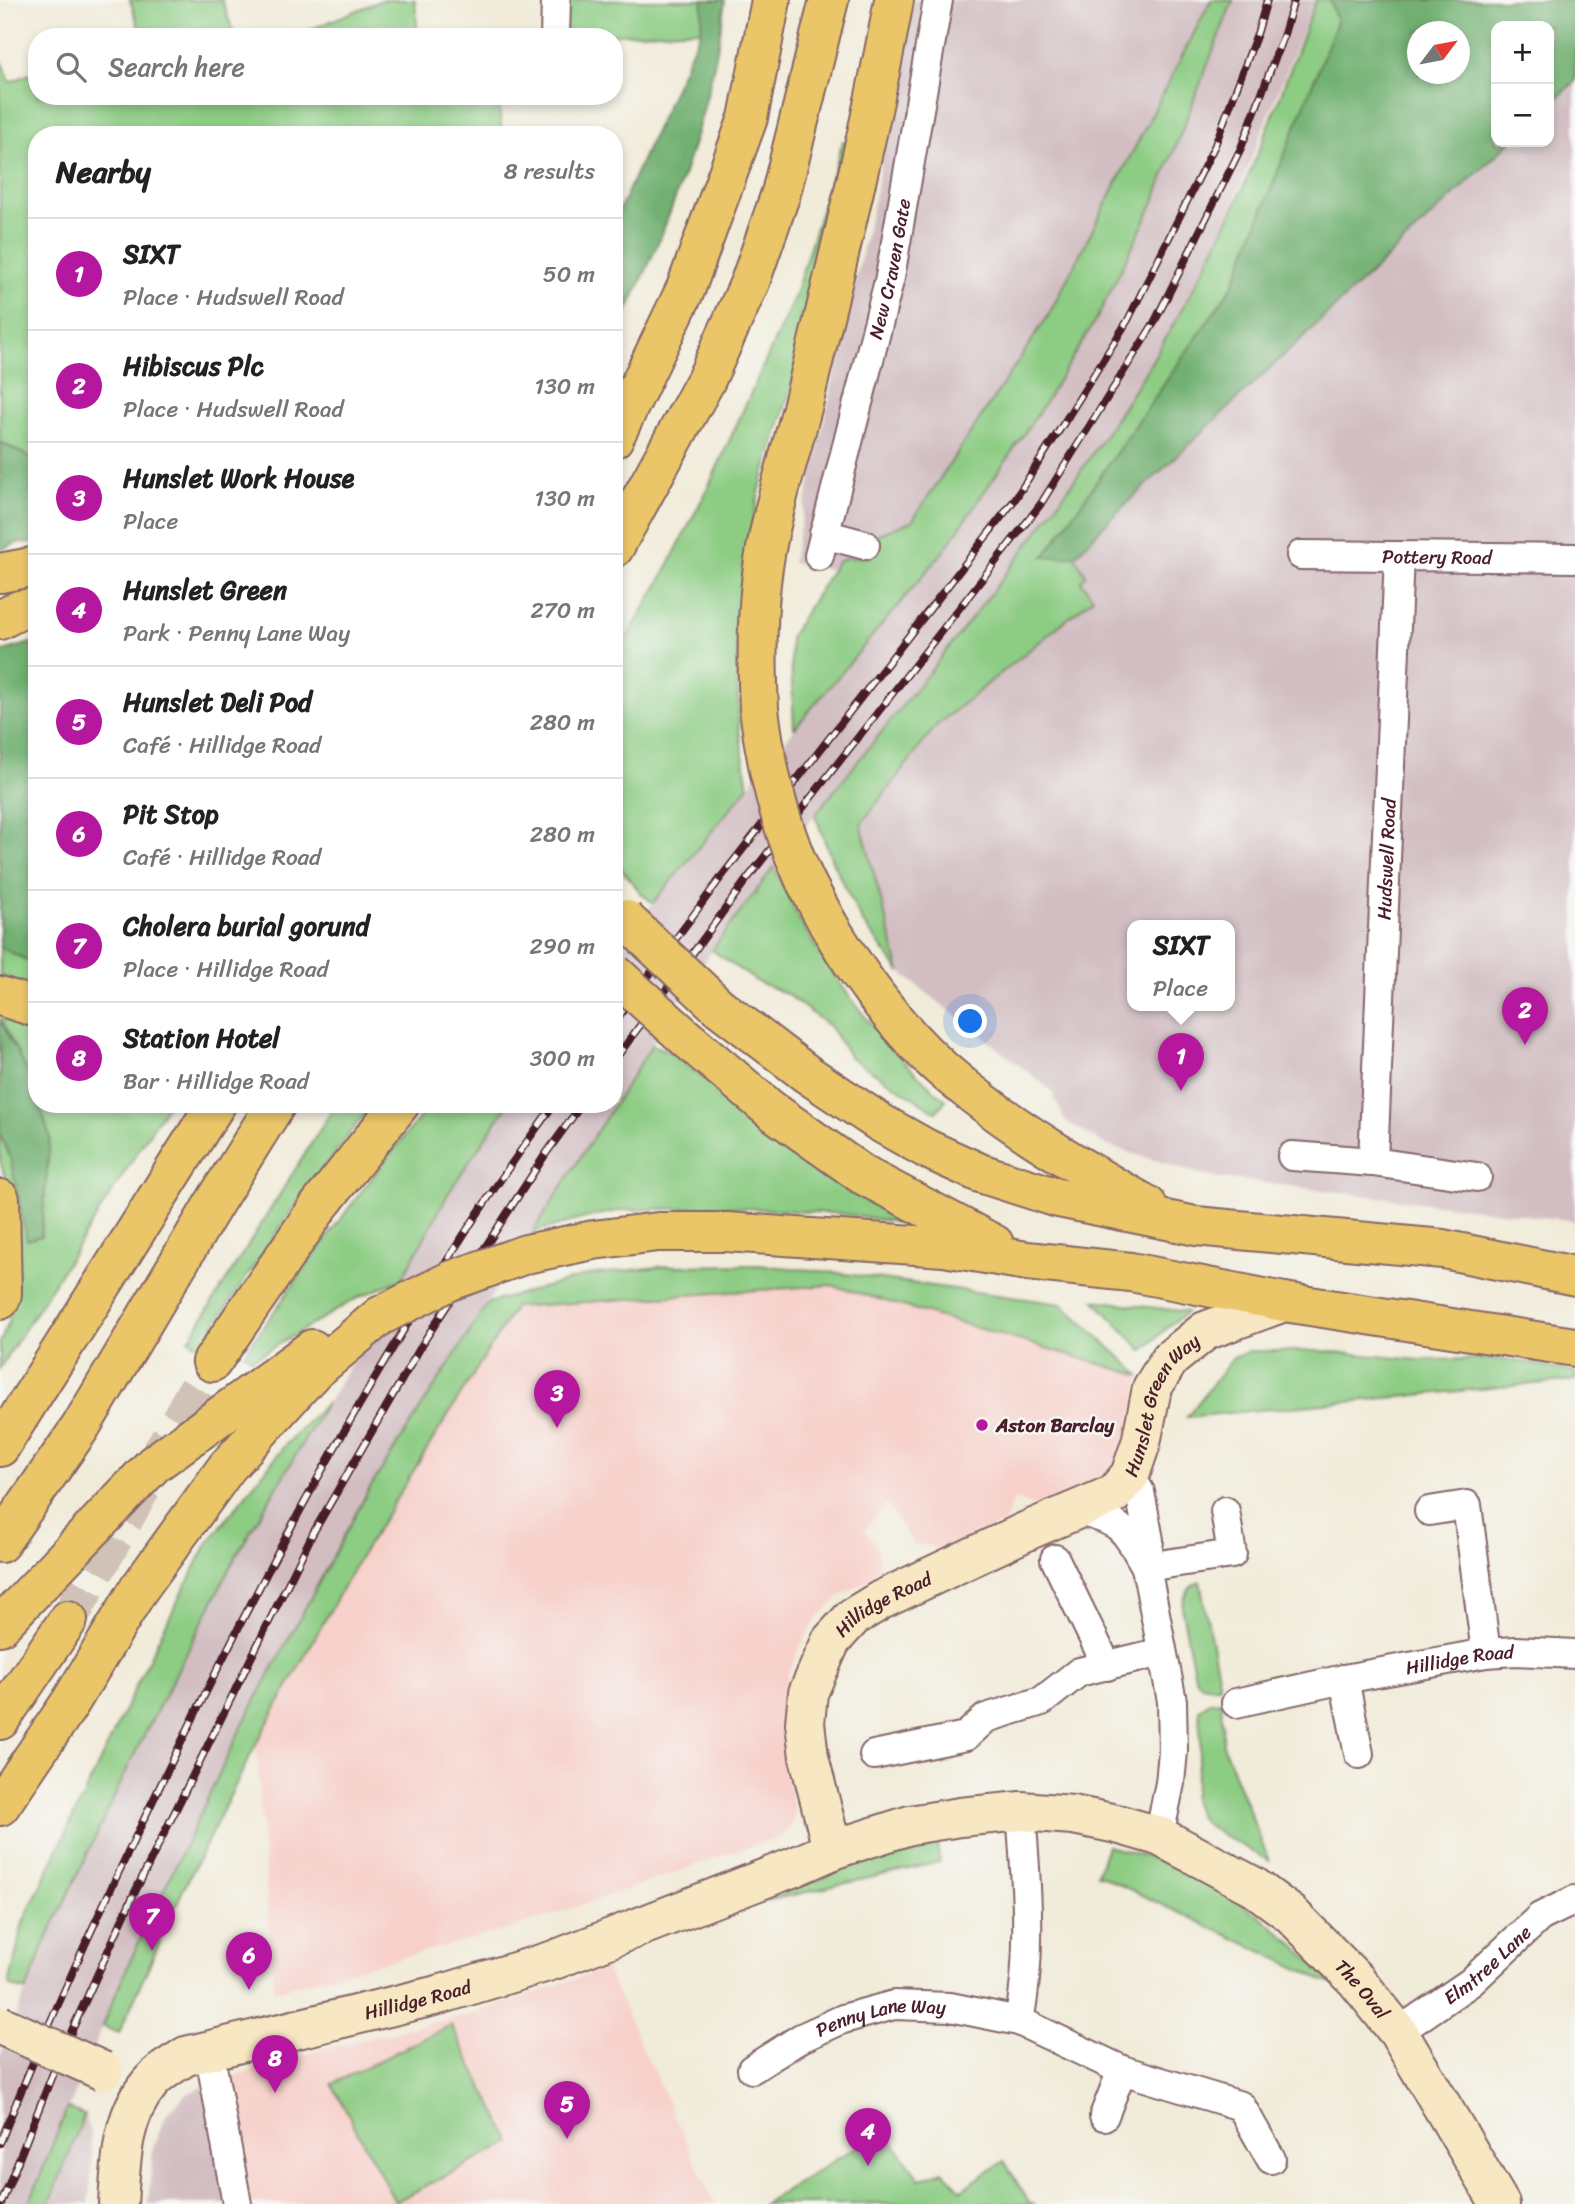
<!DOCTYPE html>
<html lang="en">
<head>
<meta charset="utf-8">
<style>
  :root { --surface:#fff; --page:#f2f2f2; --text:#222; --muted:#767676; --line:#e0e0e0; --accent:#b5179e }
  body { margin:0; font-family:Sriracha,sans-serif; background:var(--page); color:var(--text) }
  .controls { position:absolute; right:21px; top:21px; display:grid; overflow:hidden; border-radius:14px; box-shadow:0 4px 10px #0003 }
  .controls button { width:63px; height:63px; display:grid; place-items:center; padding:0; border:0; border-bottom:2px solid var(--line); background:var(--surface); color:var(--text); font:35px sans-serif }
  .compass { position:absolute; left:1407px; top:21px; width:63px; height:63px; border-radius:50%; background:var(--surface); box-shadow:0 4px 10px #0003; rotate:58deg }
  .you { position:absolute; left:971px; top:1022px; width:24px; height:24px; margin:-18px; border:5px solid #fff; border-radius:50%; background:#1a73e8; box-shadow:0 0 0 10px #1a73e833 }
  .badge { display:grid; place-items:center; width:46px; height:46px; border-radius:50%; background:var(--accent); color:#fff; font-size:23px; font-weight:700 }
  .pin { position:absolute; translate:-50% -58px; filter:drop-shadow(0 2px 4px #0008) }
  .pin::after { content:''; position:absolute; top:37px; width:24px; height:21px; background:inherit; clip-path:polygon(0 0,100% 0,50% 100%) }
  .popup { position:absolute; left:1127px; top:920px; width:108px; height:91px; box-sizing:border-box; display:grid; place-content:center; border-radius:14px; background:var(--surface); filter:drop-shadow(0 2px 5px #0005); font-size:23px; white-space:nowrap; color:var(--muted) }
  .popup b { font-size:26px; color:var(--text) }
  .popup::after { content:''; position:absolute; left:50%; top:100%; margin-left:-14px; border:14px solid transparent; border-top-color:var(--surface) }
  .list { margin:0; padding:0; list-style:none }
  h2 { display:flex; justify-content:space-between; align-items:center; height:91px; margin:0; padding:0 28px; font-size:30px }
  h2 small { font-size:23px; font-weight:400; color:var(--muted) }
  .list li { display:grid; grid-template-columns:46px 1fr auto; gap:21px; align-items:center; box-sizing:border-box; height:112px; padding:0 28px; border-top:2px solid var(--line) }
  .list b { display:block; font-size:26px; white-space:nowrap }
  .list p { margin:0; font-size:23px; white-space:nowrap; color:var(--muted) }
  .list em { font-size:23px; font-style:normal; color:var(--muted) }
  .icon { flex:none; width:38px; height:38px; fill:none; stroke:currentColor; stroke-width:2; stroke-linecap:round; stroke-linejoin:round }
  .map { position:relative; flex:none; width:1575px; height:2204px; overflow:hidden }
  .search { position:absolute; background:var(--surface); box-shadow:0 4px 10px #0003; left:28px; top:28px; width:595px; height:77px; display:flex; align-items:center; gap:18px; box-sizing:border-box; padding:0 24px; border-radius:28px; color:var(--muted); font-size:26px }
  .panel { position:absolute; background:var(--surface); box-shadow:0 4px 10px #0003; left:28px; top:126px; width:595px; height:987px; border-radius:28px }
  .map>svg:first-child { display:block }
</style>
</head>
<body>
<div class="map">
<svg width="1575" height="2204" viewBox="0 0 1575 2204">
  <rect width="100%" height="100%" fill="#f6f6f2"/>
  <filter id="ink" filterUnits="userSpaceOnUse"><feTurbulence type="fractalNoise" baseFrequency=".0143" numOctaves="2"/><feDisplacementMap in="SourceGraphic" scale="14" xChannelSelector="R" yChannelSelector="G"/><feConvolveMatrix kernelMatrix="1 2 1 2 8 2 1 2 1" color-interpolation-filters="sRGB"/></filter>
  <filter id="wash" filterUnits="userSpaceOnUse"><feTurbulence type="fractalNoise" baseFrequency=".00686" numOctaves="4" result="noise"/><feDisplacementMap in="SourceGraphic" scale="28" xChannelSelector="R" yChannelSelector="G"/><feGaussianBlur stdDeviation="1.57" result="paint"/><feColorMatrix in="noise" values="0 0 0 0 0 0 0 0 0 0 0 0 0 0 0 0 0 1.4 0 .05"/><feComposite in="paint" operator="in"/></filter>
  <g filter="url(#wash)">
    <rect width="100%" height="100%" fill="#f1ebd9"/>
    <!-- built -->
    <g fill="#f7d0ca">
      <polygon points="831,1285 1141,1376 1120,1475 1039,1507 1014,1499 1004,1523 941,1549 913,1543 887,1504 864,1530 875,1543 879,1555 878,1575 840,1596 818,1617 801,1644 788,1674 781,1709 782,1744 795,1813 790,1828 779,1838 736,1851 521,1926 274,1991 256,1744 357,1562 467,1379 515,1307"/>
      <polygon points="606,1969 715,2204 237,2204 214,2082 319,2050 470,2014"/>
    </g>
    <!-- industrial -->
    <g fill="#d2bec2" fill-rule="evenodd">
      <polygon points="913,0 1211,0 1048,316 911,522 876,535 871,557 837,562 831,570 792,563 874,200"/>
      <polygon points="1233,0 1315,0 1217,244 1166,337 1111,428 1026,549 749,898 712,950 614,1104 614,956 653,903 818,700 943,552 1039,412 1098,316 1153,204"/>
      <path d="M 1575,81 L 1575,1221 L 1207,1176 L 1108,1146 L 1065,1121 L 1052,1091 L 900,972 L 861,825 L 936,726 L 1093,598 L 1081,581 L 1086,575 L 1075,556 L 1110,519 L 1510,142 L 1549,142 L 1549,106 ZM 1132,925 L 1230,925 L 1230,1005 L 1132,1005 Z"/>
      <polygon points="508,1104 614,1104 368,1491 244,1722 129,1963 29,2204 0,2204 0,2056 43,1948 130,1763 236,1556 402,1279 449,1192"/>
      <polygon points="214,2082 237,2204 148,2204 153,2147 166,2116 186,2094"/>
      <polygon points="84,2115 91,2136 92,2158 89,2204 49,2204"/>
    </g>
    <!-- green -->
    <g fill="#8ccc83" stroke="#6b7657" stroke-width="2">
      <polygon points="130,0 222,0 235,37 119,37 139,28"/>
      <polygon points="382,0 415,0 418,37 292,37"/>
      <polygon points="561,0 703,0 701,30 559,37"/>
      <polygon points="1211,0 1233,0 1153,204 1098,316 1039,412 943,552 794,729 790,637 837,562 846,558 871,557 876,535 912,521 1048,316"/>
      <path d="M 1316,0 L 1330,0 L 1338,22 L 1233,285 L 1045,556 L 1075,556 L 1086,575 L 1081,581 L 1093,598 L 936,726 L 861,824 L 900,972 L 862,921 L 833,863 L 815,815 C 960,633 1112,455 1216,245 C 1256,167 1285,82 1316,0 Z"/>
      <polygon points="0,59 10,82 37,71 37,96 498,96 502,135 37,135 37,461 0,442"/>
      <polygon points="843,141 848,143 791,388 760,488 743,569 737,651 739,729 748,787 653,903 642,894 614,860 614,660 660,581 707,490 794,298"/>
      <path d="M 774,867 C 785,889 795,914 808,935 C 844,993 892,1056 946,1100 L 936,1112 L 850,1057 L 830,1027 L 787,994 L 756,981 L 712,950 Z"/>
      <polygon points="0,947 37,965 37,992 0,975"/>
      <polygon points="0,1018 37,1026 37,1098 31,1079"/>
      <polygon points="652,1045 668,1051 849,1193 920,1220 918,1226 845,1214 728,1207 623,1210 597,1215 533,1232"/>
      <polygon points="39,1104 168,1104 0,1368 0,1343 9,1322 17,1272 12,1205 0,1160 0,1133 10,1157 27,1239 41,1236 50,1137"/>
      <polygon points="336,1104 372,1104 297,1203 200,1346 189,1340"/>
      <path d="M 431,1104 L 508,1104 L 449,1192 L 402,1279 L 359,1297 L 253,1359 L 244,1354 C 304,1269 364,1184 431,1104 Z"/>
      <polygon points="758,1265 831,1272 1062,1304 1141,1376 831,1285 515,1307 357,1562 256,1744 182,1892 119,2033 102,2026 129,1963 244,1722 368,1491 488,1303 588,1275 667,1266"/>
      <polygon points="1094,1300 1187,1312 1170,1325 1143,1351"/>
      <polygon points="1249,1351 1321,1351 1419,1360 1489,1359 1526,1362 1575,1373 1575,1380 1187,1417 1233,1358"/>
      <polygon points="327,1402 236,1556 130,1763 43,1948 26,1991 9,1985 23,1922 161,1634 207,1544 286,1444"/>
      <path d="M 1200,1582 L 1220,1686 C 1208,1687 1201,1688 1195,1677 L 1182,1611 C 1183,1598 1187,1586 1200,1582 Z"/>
      <polygon points="1221,1701 1224,1748 1269,1861 1209,1827 1199,1816 1193,1800 1201,1742 1199,1709 1210,1702"/>
      <polygon points="936,1839 940,1862 758,1903 876,1857"/>
      <path d="M 1107,1846 C 1126,1851 1146,1856 1165,1863 C 1232,1889 1282,1930 1332,1982 L 1329,1983 L 1097,1874 Z"/>
      <polygon points="451,2025 511,2142 395,2202 332,2084"/>
      <polygon points="67,2108 84,2115 49,2204 29,2204"/>
      <polygon points="884,2130 920,2179 943,2171 961,2190 1004,2161 1029,2202 1035,2204 764,2204"/>
    </g>
    <!-- forest -->
    <g fill="#71b071" stroke="#5e684e" stroke-width="2" fill-rule="evenodd">
      <path d="M 703,0 L 725,0 C 710,116 668,233 614,337 L 614,222 L 701,30 Z"/>
      <path d="M 1330,0 L 1575,0 L 1575,81 L 1549,106 L 1549,26 L 1496,26 L 1496,142 L 1510,142 L 1110,519 L 1075,556 L 1044,557 L 1233,285 L 1337,22 ZM 1418,32 L 1460,32 L 1460,74 L 1418,74 Z"/>
      <polygon points="0,442 37,461 37,542 17,543 0,550"/>
      <polygon points="37,641 37,965 0,947 0,652"/>
      <polygon points="0,1020 31,1079 37,1104 39,1104 50,1137 41,1236 27,1240 10,1157 0,1133"/>
    </g>
  </g>
  <g filter="url(#ink)">
    <g fill="none" stroke-linecap="round" stroke-linejoin="round">
      <!-- highway-tunnel -->
      <polyline stroke="#d0c2b6" stroke-width="38" stroke-dasharray="38 19" stroke-linecap="butt" points="68,1620 212,1362"/>
      <!-- street casing -->
      <g stroke="#846668" stroke-width="32">
        <g id="street">
          <polyline points="555,37 556,0"/>
          <polyline points="824,534 865,545"/>
          <path id="s1" d="M 1301,555 L 1575,558"/>
          <path id="s2" d="M 819,556 L 890,277 L 938,0"/>
          <polyline points="1292,1156 1373,1162 1477,1177"/>
          <path id="s3" d="M 1373,1162 L 1399,556"/>
          <polyline points="1130,1475 1140,1492 1149,1540 1146,1567 1172,1701 1173,1751 1170,1783 1159,1836"/>
          <path d="M 1077,1511 C 1122,1521 1124,1528 1146,1567"/>
          <polyline points="1429,1511 1467,1505 1486,1653"/>
          <polyline points="1055,1559 1107,1666"/>
          <polyline points="1146,1567 1232,1554 1225,1511"/>
          <polyline points="1344,1679 1359,1754"/>
          <path id="s4" d="M 1236,1703 L 1344,1679 L 1486,1653 L 1516,1651 L 1575,1654"/>
          <polyline points="874,1755 966,1736 986,1718 1042,1701 1079,1672 1162,1652"/>
          <path d="M 1019,2021 C 1033,1952 1026,1880 1021,1811"/>
          <path id="s5" d="M 1398,2032 L 1471,1982 L 1540,1917 L 1575,1900"/>
          <polyline points="209,2050 237,2204"/>
          <path id="s6" d="M 752,2069 L 801,2038 L 843,2019 L 894,2005 L 950,2007 L 1019,2021 L 1122,2070 L 1241,2106 L 1271,2159"/>
          <polyline points="1104,2116 1122,2070"/>
        </g>
      </g>
      <!-- secondary casing -->
      <g stroke="#846668" stroke-width="42">
        <g id="secondary">
          <path id="s7" d="M 835,1849 L 828,1833 L 809,1757 L 805,1723 L 808,1693 L 831,1641 L 853,1617 L 881,1600 L 1029,1530 L 1114,1494 L 1130,1475 L 1141,1443 L 1152,1388 L 1170,1359 L 1205,1331 L 1284,1302"/>
          <path id="s8" d="M 118,2204 C 121,2162 121,2117 150,2083 C 159,2072 174,2064 186,2056 L 442,1994 L 554,1960 L 794,1867 L 835,1849 L 910,1825 L 960,1817 L 1021,1811 L 1073,1815 L 1117,1824 L 1159,1836 L 1253,1886 L 1291,1914 L 1357,1981 L 1398,2032 L 1500,2204"/>
        </g>
      </g>
      <!-- highway casing -->
      <g stroke="#846668" stroke-width="42">
        <g id="highway">
          <polyline points="614,438 686,288 748,118 771,0"/>
          <polyline points="614,548 706,380 750,282 781,193 829,0"/>
          <polyline points="0,573 37,566"/>
          <polyline points="0,620 19,610 37,607"/>
          <path d="M 759,709 C 757,667 756,625 761,583 C 768,518 791,455 806,392 C 837,262 870,132 894,0"/>
          <path d="M 828,924 C 862,981 903,1038 955,1080 C 1014,1129 1081,1168 1147,1205"/>
          <polyline points="0,996 37,1008"/>
          <polyline points="719,1007 807,1074 879,1122 927,1149 980,1173 1058,1198 1196,1226 1443,1249 1575,1276"/>
          <polyline points="686,1038 771,1110 863,1175 994,1244"/>
          <polyline points="0,1199 2,1294 0,1300"/>
          <polyline points="593,1240 658,1232 726,1232 944,1247 1027,1261 1131,1272 1284,1302 1575,1347"/>
          <polyline points="212,1362 319,1206 400,1104"/>
          <polyline points="0,1447 216,1104"/>
          <polyline points="0,1543 80,1428 213,1205 276,1104"/>
          <polyline points="0,1626 154,1464 312,1349"/>
          <polyline points="0,1720 68,1620"/>
          <polyline points="0,1806 70,1703 138,1590 227,1467 311,1374 380,1316"/>
        </g>
      </g>
      <!-- street -->
      <use href="#street" stroke="#fff" stroke-width="28"/>
      <!-- secondary -->
      <use href="#secondary" stroke="#f7e8c3" stroke-width="38"/>
      <!-- highway -->
      <use href="#highway" stroke="#ebc669" stroke-width="38"/>
      <!-- rail casing -->
      <g stroke="#4a1f2b" stroke-width="8">
        <g id="rail">
          <polyline points="614,1023 722,876 1013,502 1057,434 1128,320 1215,145 1258,31 1267,0"/>
          <polyline points="614,1061 744,883 1040,505 1154,323 1241,148 1284,34 1294,0"/>
          <path d="M 0,2143 C 53,2009 115,1878 178,1749 C 287,1525 407,1305 554,1104"/>
          <polyline points="1,2204 57,2063 134,1894 313,1533 426,1338 545,1155 582,1104"/>
        </g>
      </g>
      <!-- rail -->
      <use href="#rail" stroke="#f6f6f2" stroke-width="5" stroke-dasharray="16" stroke-linecap="butt"/>
      <!-- secondary-bridge casing -->
      <g stroke="#846668" stroke-width="42" stroke-linecap="butt">
        <polyline id="secondary-bridge" points="0,2025 103,2071"/>
      </g>
      <!-- highway-bridge casing -->
      <g stroke="#846668" stroke-width="42" stroke-linecap="butt">
        <g id="highway-bridge">
          <path d="M 759,709 C 766,766 779,823 803,876 C 810,892 820,908 828,924"/>
          <polyline points="625,919 719,1007"/>
          <polyline points="614,973 686,1038"/>
          <polyline points="380,1316 450,1281 526,1254 593,1240"/>
        </g>
      </g>
      <!-- secondary-bridge -->
      <use href="#secondary-bridge" stroke="#f7e8c3" stroke-width="38"/>
      <!-- highway-bridge -->
      <use href="#highway-bridge" stroke="#ebc669" stroke-width="38"/>
    </g>
  </g>
  <!-- markers -->
  <circle fill="#b5179e" stroke="#f6f6f2" stroke-width="2.5" cx="982" cy="1425" r="7"/>
  <g text-anchor="middle" stroke-width="5" stroke-linejoin="round" paint-order="stroke">
    <!-- street labels -->
    <g font-size="19" fill="#4a1f2b" stroke="#f6f6f2">
      <text dy="7" stroke="none"><textPath href="#s2" startOffset="296">New Craven Gate</textPath></text>
      <text dy="7" stroke="none"><textPath href="#s1" startOffset="136">Pottery Road</textPath></text>
      <text dy="7" stroke="none"><textPath href="#s3" startOffset="303">Hudswell Road</textPath></text>
      <text dy="7" stroke="none"><textPath href="#s7" startOffset="642">Hunslet Green Way</textPath></text>
      <text dy="7" stroke="none"><textPath href="#s7" startOffset="282">Hillidge Road</textPath></text>
      <text dy="7" stroke="none"><textPath href="#s4" startOffset="228">Hillidge Road</textPath></text>
      <text dy="7" stroke="none"><textPath href="#s5" startOffset="112">Elmtree Lane</textPath></text>
      <text dy="7" stroke="none"><textPath href="#s8" startOffset="1444">The Oval</textPath></text>
      <text dy="7" stroke="none"><textPath href="#s8" startOffset="411">Hillidge Road</textPath></text>
      <text dy="7" stroke="none"><textPath href="#s6" startOffset="142">Penny Lane Way</textPath></text>
    </g>
    <!-- poi labels -->
    <g font-size="19" font-weight="bold" fill="#4a1f2b" stroke="#f6f6f2" text-anchor="start">
      <text x="996" y="1432">Aston Barclay</text>
    </g>
  </g>
</svg>
<div class="controls">
<button>+</button>
<button>−</button>
</div>
<svg class="compass" viewBox="-18 -18 36 36"><path d="M0-13l5 13h-10z" fill="#e53935"/><path d="M0 13l5-13h-10z" fill="#767676"/></svg>
<div class="you"></div>
<div class="pin badge" style="left:1181px;top:1091px">1</div>
<div class="popup"><b>SIXT</b>Place</div>
<div class="pin badge" style="left:1525px;top:1045px">2</div>
<div class="pin badge" style="left:557px;top:1428px">3</div>
<div class="pin badge" style="left:868px;top:2166px">4</div>
<div class="pin badge" style="left:567px;top:2139px">5</div>
<div class="pin badge" style="left:249px;top:1990px">6</div>
<div class="pin badge" style="left:152px;top:1951px">7</div>
<div class="pin badge" style="left:275px;top:2093px">8</div>
<div class="search"><svg class="icon" aria-label="search" viewBox="0 0 24 24"><circle cx="10" cy="10" r="6"/><path d="M15 15l6 6"/></svg>Search here</div>
<section class="panel">
<h2>Nearby<small>8 results</small></h2>
<ul class="list">
<li><span class="badge">1</span><div><b>SIXT</b><p>Place · Hudswell Road</p></div><em>50 m</em></li>
<li><span class="badge">2</span><div><b>Hibiscus Plc</b><p>Place · Hudswell Road</p></div><em>130 m</em></li>
<li><span class="badge">3</span><div><b>Hunslet Work House</b><p>Place</p></div><em>130 m</em></li>
<li><span class="badge">4</span><div><b>Hunslet Green</b><p>Park · Penny Lane Way</p></div><em>270 m</em></li>
<li><span class="badge">5</span><div><b>Hunslet Deli Pod</b><p>Café · Hillidge Road</p></div><em>280 m</em></li>
<li><span class="badge">6</span><div><b>Pit Stop</b><p>Café · Hillidge Road</p></div><em>280 m</em></li>
<li><span class="badge">7</span><div><b>Cholera burial gorund</b><p>Place · Hillidge Road</p></div><em>290 m</em></li>
<li><span class="badge">8</span><div><b>Station Hotel</b><p>Bar · Hillidge Road</p></div><em>300 m</em></li>
</ul>
</section>
</div>
</body>
</html>
